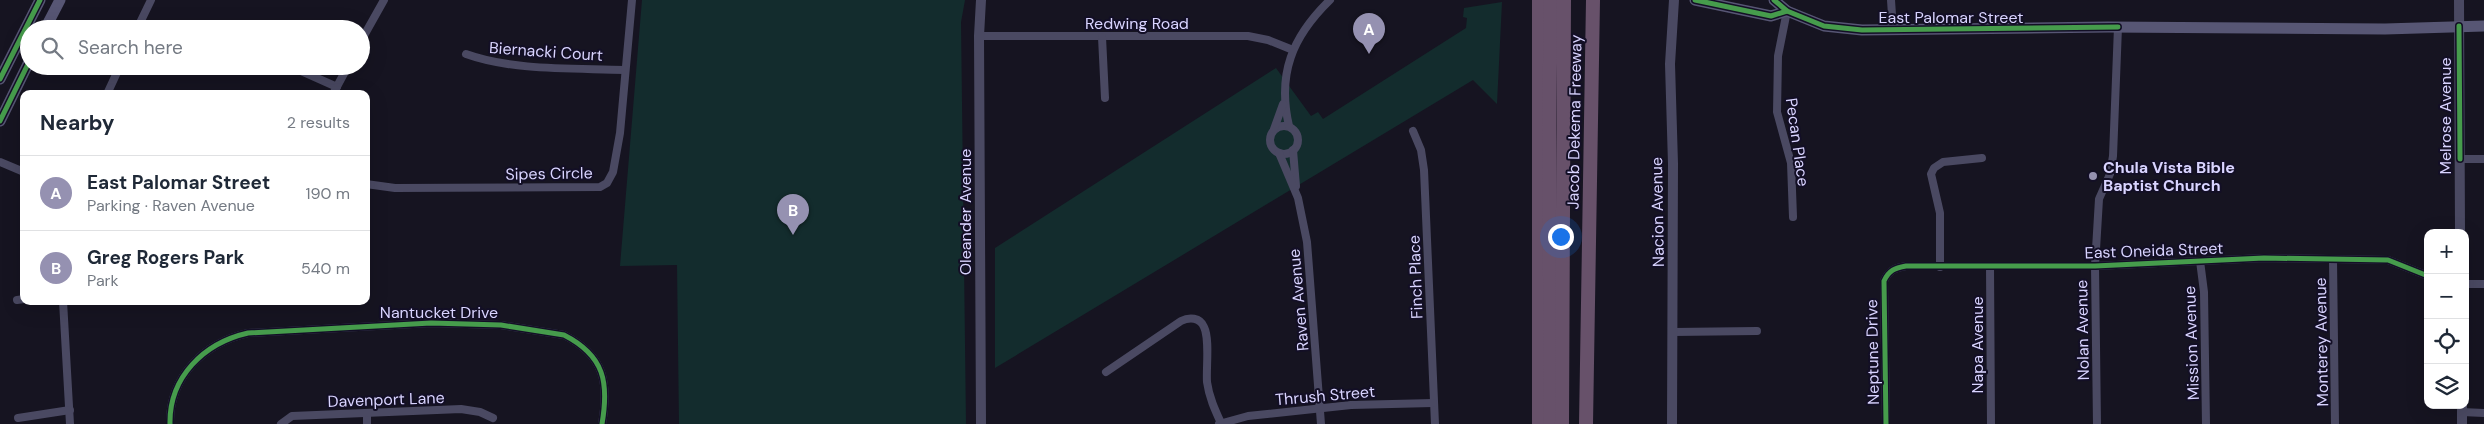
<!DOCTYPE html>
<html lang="en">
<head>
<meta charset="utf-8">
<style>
  :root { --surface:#fff; --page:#f6f6f7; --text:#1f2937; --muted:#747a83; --line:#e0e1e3; --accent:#9591b1 }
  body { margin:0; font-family:"DM Sans",sans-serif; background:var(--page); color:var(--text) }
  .controls { position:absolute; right:15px; bottom:15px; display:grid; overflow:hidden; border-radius:10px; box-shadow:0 5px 20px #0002 }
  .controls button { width:45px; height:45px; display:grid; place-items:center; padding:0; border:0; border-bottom:1px solid var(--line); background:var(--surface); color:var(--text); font:25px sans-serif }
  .you { position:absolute; left:1560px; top:236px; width:18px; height:18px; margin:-12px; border:4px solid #fff; border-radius:50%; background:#1a73e8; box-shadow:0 0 0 8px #1a73e833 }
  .badge { display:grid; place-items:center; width:32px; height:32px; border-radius:50%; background:var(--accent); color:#fff; font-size:16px; font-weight:700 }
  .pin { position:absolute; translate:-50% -41px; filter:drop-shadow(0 1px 2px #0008) }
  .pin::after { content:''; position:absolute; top:26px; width:18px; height:15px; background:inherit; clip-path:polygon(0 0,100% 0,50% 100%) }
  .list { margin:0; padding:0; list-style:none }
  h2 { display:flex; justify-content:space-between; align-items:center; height:65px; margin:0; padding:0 20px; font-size:21px }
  h2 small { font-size:16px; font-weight:400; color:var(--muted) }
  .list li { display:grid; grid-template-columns:32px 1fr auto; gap:15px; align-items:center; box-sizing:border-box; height:75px; padding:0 20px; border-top:1px solid var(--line) }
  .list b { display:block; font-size:19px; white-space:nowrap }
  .list p { margin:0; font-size:16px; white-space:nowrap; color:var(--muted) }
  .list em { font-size:16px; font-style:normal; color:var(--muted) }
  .icon { flex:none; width:28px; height:28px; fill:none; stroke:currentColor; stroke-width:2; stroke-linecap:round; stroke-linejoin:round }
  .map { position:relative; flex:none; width:2484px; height:424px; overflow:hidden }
  .search { position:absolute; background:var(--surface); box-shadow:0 5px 20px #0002; left:20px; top:20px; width:350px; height:55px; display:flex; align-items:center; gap:12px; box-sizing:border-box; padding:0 18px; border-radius:28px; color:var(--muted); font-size:19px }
  .panel { position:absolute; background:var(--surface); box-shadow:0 5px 20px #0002; left:20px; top:90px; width:350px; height:215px; border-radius:10px }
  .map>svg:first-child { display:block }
</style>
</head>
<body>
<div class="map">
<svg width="2484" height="424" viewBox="0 0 2484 424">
  <rect width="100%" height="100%" fill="#161421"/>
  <!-- green -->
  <g fill="#132c2d">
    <polygon points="642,0 965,0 961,22 966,424 679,424 677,265 620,266"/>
    <polygon points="1502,2 1497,104 1473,80 995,368 995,248 1276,68 1311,116 1318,112 1323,119 1466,28 1467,18 1463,17 1464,8"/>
  </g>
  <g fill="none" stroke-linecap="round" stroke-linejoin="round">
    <!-- minor -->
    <g stroke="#4a4962" stroke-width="8">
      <polyline points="1891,0 1893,30"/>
      <polyline points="1787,11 1778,56 1777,112 1791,163 1793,217"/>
      <polyline points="137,29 151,0"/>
      <polyline points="979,36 1248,36 1268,40 1293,50"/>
      <polyline points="1102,37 1105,98"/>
      <polyline points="361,41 384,0"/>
      <path d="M 466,54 C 513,71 575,68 625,70"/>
      <polyline points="290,66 337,87"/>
      <polyline points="107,94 120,66"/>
      <polyline points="333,94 348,66"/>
      <circle cx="1284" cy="140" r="14"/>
      <path d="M 1289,126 C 1277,74 1292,37 1330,0"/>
      <polyline points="1274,129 1283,104"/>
      <polyline points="1413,131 1421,150 1424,170 1435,424"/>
      <polyline points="1293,150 1296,186"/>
      <polyline points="1279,153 1298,198 1307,242 1321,424"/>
      <polyline points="2460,159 2484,159"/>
      <polyline points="0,162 24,172"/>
      <polyline points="366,184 395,188 600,187 607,183 613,172 620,133 632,0"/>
      <polyline points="2333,259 2335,424"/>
      <polyline points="2200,261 2204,292 2206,424"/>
      <polyline points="1990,266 1991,424"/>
      <polyline points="1940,267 1940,213 1931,174 1934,168 1943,162 1982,158"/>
      <polyline points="2465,284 2484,284"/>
      <polyline points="17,300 24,299"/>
      <polyline points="63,301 70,424"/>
      <polyline points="1673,332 1757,331"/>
      <path d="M 1106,372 L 1181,321 C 1189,317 1200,317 1204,327 C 1210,339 1206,368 1207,382 C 1209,397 1215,410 1221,423"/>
      <polyline points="2462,412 2484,413"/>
      <polyline points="367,413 367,424"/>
      <polyline points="18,418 70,410"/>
      <path d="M 170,424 C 169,377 204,343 248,333 L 431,323 L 501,325 L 564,335 C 605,356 609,383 602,424"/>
      <polyline points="281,424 292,416 461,409 480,412 493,418"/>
      <polyline points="1219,424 1248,416 1351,405 1433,403"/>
      <path d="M 1886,424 L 1884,281 C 1889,270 1895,268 1906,266 L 2095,266 L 2264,258 L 2388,260 L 2428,276"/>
      <polyline points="2097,424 2095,266 2099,199 2110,174 2113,156 2118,27"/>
    </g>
    <!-- tertiary -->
    <g stroke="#4a4962" stroke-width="10">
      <polyline points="2459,0 2460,233"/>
      <polyline points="2462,405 2462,424"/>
      <polyline points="981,424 979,36 981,0"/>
      <polyline points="1672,424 1673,164 1670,64 1674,0"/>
    </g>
    <!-- secondary -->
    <g stroke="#575674" stroke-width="11">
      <polyline points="1695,0 1771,16 1787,11"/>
      <polyline points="1774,0 1787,11 1824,26 1862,30 2108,27 2385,29 2484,26"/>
      <polyline points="45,29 60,0"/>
      <polyline points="0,79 40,0"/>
      <polyline points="0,121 29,62"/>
    </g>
    <!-- motorway -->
    <g stroke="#67516a" stroke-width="14">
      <polyline points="1539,0 1539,424"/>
      <polyline points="1551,424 1549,127 1551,0"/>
      <polyline points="1562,424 1564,0"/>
      <polyline points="1586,424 1593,0"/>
    </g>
    <!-- cycleway casing -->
    <g stroke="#130f26" stroke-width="8">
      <g id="cycleway">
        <polyline points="1695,0 1771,16 1787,11"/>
        <polyline points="1774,0 1787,11 1824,26 1862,30 2118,27"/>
        <polyline points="2459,26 2460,159"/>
        <polyline points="0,79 40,0"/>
        <polyline points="0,121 29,62"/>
        <path d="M 170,424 C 169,377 204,343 248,333 L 431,323 L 501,325 L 564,335 C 605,356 609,383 602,424"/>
        <path d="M 1886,424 L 1884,281 C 1889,270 1895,268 1906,266 L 2095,266 L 2264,258 L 2388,260 L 2428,276"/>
      </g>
    </g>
    <!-- cycleway -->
    <use href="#cycleway" stroke="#469c4c" stroke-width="5"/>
  </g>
  <!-- markers -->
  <circle fill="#9591b1" stroke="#130f26" stroke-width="2" cx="2093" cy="176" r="5"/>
  <g text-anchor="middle" stroke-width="4" stroke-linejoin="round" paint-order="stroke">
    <!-- street labels -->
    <g font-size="16" fill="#d9d4ff" stroke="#130f26">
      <text x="1951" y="23">East Palomar Street</text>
      <text x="1137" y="29">Redwing Road</text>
      <text transform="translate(546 51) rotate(4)" y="6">Biernacki Court</text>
      <text transform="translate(2445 116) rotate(-90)" y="6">Melrose Avenue</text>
      <text transform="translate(1574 122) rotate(-89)" y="6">Jacob Dekema Freeway</text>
      <text transform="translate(1798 142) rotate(82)" y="6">Pecan Place</text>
      <text transform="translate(549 173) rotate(-1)" y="6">Sipes Circle</text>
      <text transform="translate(965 212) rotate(-90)" y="6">Oleander Avenue</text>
      <text transform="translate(1657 212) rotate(-91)" y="6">Nacion Avenue</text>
      <text transform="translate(2154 250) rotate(-2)" y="6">East Oneida Street</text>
      <text transform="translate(1415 277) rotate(-92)" y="6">Finch Place</text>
      <text transform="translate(1298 300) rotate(-95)" y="6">Raven Avenue</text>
      <text x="439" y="318">Nantucket Drive</text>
      <text transform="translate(2082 330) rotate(-91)" y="6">Nolan Avenue</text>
      <text transform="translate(2321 342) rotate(-91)" y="6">Monterey Avenue</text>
      <text transform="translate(2191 343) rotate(-92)" y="6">Mission Avenue</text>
      <text transform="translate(1977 345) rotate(-90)" y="6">Napa Avenue</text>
      <text transform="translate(1872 352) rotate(-91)" y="6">Neptune Drive</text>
      <text transform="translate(1325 395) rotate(-5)" y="6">Thrush Street</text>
      <text transform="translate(386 399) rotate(-2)" y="6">Davenport Lane</text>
    </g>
    <!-- poi labels -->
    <g font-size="16" font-weight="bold" fill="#d9d4ff" stroke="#130f26" text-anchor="start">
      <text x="2103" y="173">Chula Vista Bible<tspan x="2103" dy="18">Baptist Church</tspan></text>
    </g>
  </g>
</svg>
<div class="controls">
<button>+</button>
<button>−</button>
<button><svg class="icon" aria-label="locate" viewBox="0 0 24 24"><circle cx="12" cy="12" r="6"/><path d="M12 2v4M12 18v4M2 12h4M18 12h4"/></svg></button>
<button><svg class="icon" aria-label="layers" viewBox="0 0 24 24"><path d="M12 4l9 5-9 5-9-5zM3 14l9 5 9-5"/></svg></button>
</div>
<div class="you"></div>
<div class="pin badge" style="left:1369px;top:54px">A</div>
<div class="pin badge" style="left:793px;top:235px">B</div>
<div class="search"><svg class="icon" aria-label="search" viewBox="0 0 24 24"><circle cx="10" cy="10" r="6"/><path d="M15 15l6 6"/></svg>Search here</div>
<section class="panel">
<h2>Nearby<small>2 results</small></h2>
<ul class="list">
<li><span class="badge">A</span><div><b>East Palomar Street</b><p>Parking · Raven Avenue</p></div><em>190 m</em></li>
<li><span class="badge">B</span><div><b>Greg Rogers Park</b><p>Park</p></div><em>540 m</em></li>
</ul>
</section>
</div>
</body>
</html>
